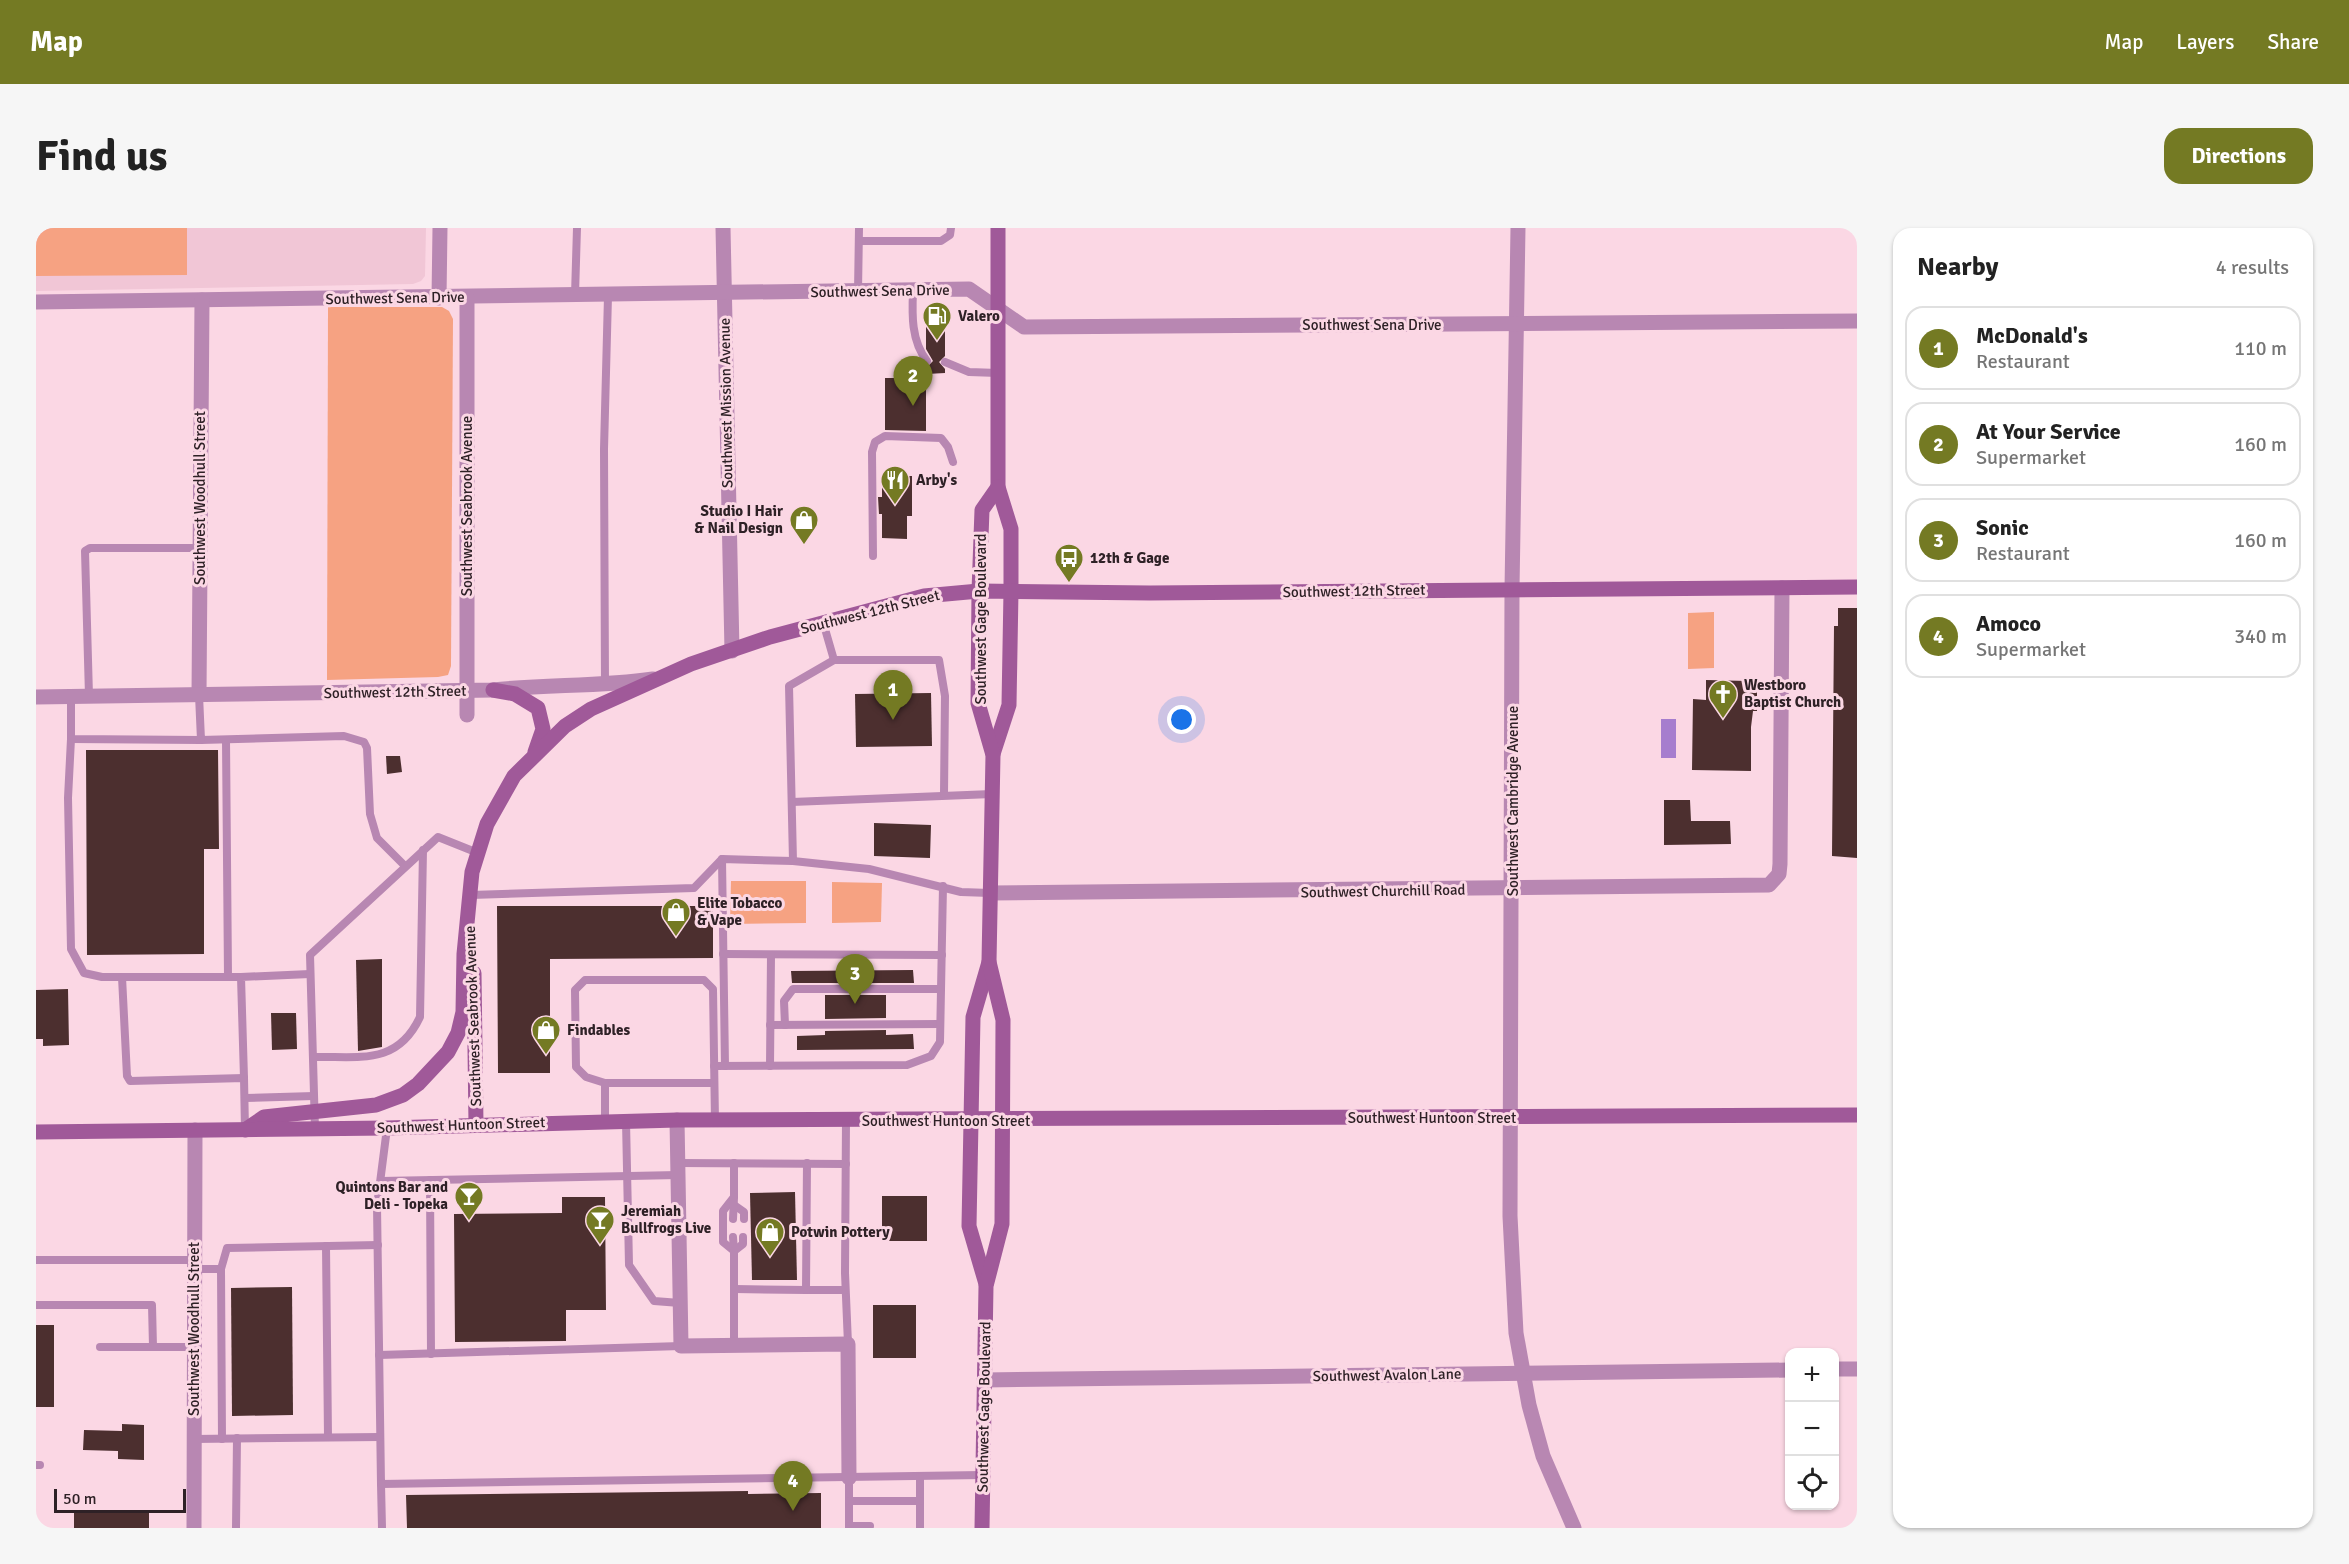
<!DOCTYPE html>
<html lang="en">
<head>
<meta charset="utf-8">
<style>
  :root { --surface:#fff; --page:#f6f6f6; --text:#222; --muted:#767676; --line:#e0e0e0; --accent:#747a23 }
  body { margin:0; font-family:Signika,sans-serif; background:var(--page); color:var(--text) }
  .controls { position:absolute; right:18px; bottom:18px; display:grid; overflow:hidden; border-radius:12px; box-shadow:0 2px 4px #0004 }
  .controls button { width:54px; height:54px; display:grid; place-items:center; padding:0; border:0; border-bottom:2px solid var(--line); background:var(--surface); color:var(--text); font:30px sans-serif }
  .scale { position:absolute; left:18px; bottom:15px; width:132px; box-sizing:border-box; padding-left:6px; border:3px solid #2e2126; border-top:0; font-size:16px; line-height:21px; white-space:nowrap; color:#2e2126; -webkit-text-stroke:4px #fbd7e4; paint-order:stroke }
  .you { position:absolute; left:1146px; top:492px; width:21px; height:21px; margin:-15px; border:4px solid #fff; border-radius:50%; background:#1a73e8; box-shadow:0 0 0 9px #1a73e833 }
  .badge { display:grid; place-items:center; width:39px; height:39px; border-radius:50%; background:var(--accent); color:#fff; font-size:20px; font-weight:700 }
  .pin { position:absolute; translate:-50% -50px; filter:drop-shadow(0 2px 3px #0008) }
  .pin::after { content:''; position:absolute; top:32px; width:21px; height:18px; background:inherit; clip-path:polygon(0 0,100% 0,50% 100%) }
  .list { margin:0; padding:0; list-style:none }
  h2 { display:flex; justify-content:space-between; align-items:center; height:78px; margin:0; padding:0 24px; font-size:26px }
  h2 small { font-size:20px; font-weight:400; color:var(--muted) }
  .list li { display:grid; grid-template-columns:39px 1fr auto; gap:18px; align-items:center; box-sizing:border-box; height:84px; margin:0 12px 12px; padding:0 12px; border:2px solid var(--line); border-radius:18px }
  .list b { display:block; font-size:22px; white-space:nowrap }
  .list p { margin:0; font-size:20px; white-space:nowrap; color:var(--muted) }
  .list em { font-size:20px; font-style:normal; color:var(--muted) }
  .icon { flex:none; width:33px; height:33px; fill:none; stroke:currentColor; stroke-width:2; stroke-linecap:round; stroke-linejoin:round }
  .map { position:relative; flex:none; width:1821px; height:1300px; overflow:hidden; border-radius:18px }
  header { display:flex; align-items:center; gap:36px; box-sizing:border-box; height:84px; padding:0 30px; background:var(--accent); color:#fff }
  header strong { font-size:28px }
  nav { display:flex; gap:33px; margin-inline-start:auto; font-size:21px }
  .intro { display:flex; align-items:center; justify-content:space-between; box-sizing:border-box; height:144px; padding:0 36px }
  h1 { margin:0; font-size:42px }
  .button { padding:15px 27px; border-radius:18px; background:var(--accent); color:#fff; font-size:21px; font-weight:700 }
  main { display:flex; gap:36px; padding:0 36px }
  aside { flex:1; background:var(--surface); border-radius:18px; box-shadow:0 2px 4px #0004 }
  .map>svg:first-child { display:block }
</style>
</head>
<body>
<header>
<strong>Map</strong>
<nav><a>Map</a><a>Layers</a><a>Share</a></nav>
</header>
<div class="intro"><h1>Find us</h1><a class="button">Directions</a></div>
<main>
<div class="map">
<svg width="1821" height="1300" viewBox="0 0 1821 1300">
  <rect width="100%" height="100%" fill="#fbd7e4"/>
  <!-- built -->
  <polygon fill="#f1c6d6" points="0,0 390,0 389,48 385,53 377,56 0,63"/>
  <!-- green -->
  <g fill="#f6a282">
    <polygon points="0,0 151,0 151,47 0,48"/>
    <polygon points="292,79 406,79 413,83 417,91 415,438 412,447 402,449 291,452"/>
    <polygon points="1678,384 1678,440 1652,441 1652,385"/>
    <polygon points="695,653 770,653 770,695 694,696"/>
    <polygon points="796,654 846,655 845,694 796,695"/>
  </g>
  <!-- water -->
  <rect fill="#a67dce" x="1625" y="491" width="15" height="39"/>
  <!-- building -->
  <g fill="#4c2f2f">
    <polygon points="890,84 909,84 909,128 903,134 909,141 909,145 891,146 891,139 897,133 890,121"/>
    <polygon points="849,150 890,150 890,203 849,202"/>
    <polygon points="846,248 876,248 876,288 871,288 871,311 846,310 846,286 843,286 842,269 846,269"/>
    <polygon points="1802,380 1821,380 1821,630 1796,628 1798,398 1802,398"/>
    <polygon points="1670,452 1712,453 1712,463 1721,464 1721,483 1717,483 1715,499 1715,543 1656,542 1657,471 1670,472"/>
    <polygon points="895,465 896,518 820,519 819,466"/>
    <polygon points="50,522 182,522 183,621 168,621 168,726 51,727"/>
    <polygon points="350,528 364,528 366,544 351,546"/>
    <polygon points="1628,572 1654,572 1655,593 1694,593 1695,616 1628,617"/>
    <polygon points="838,595 895,597 894,630 838,628"/>
    <polygon points="461,678 677,678 677,730 514,731 514,845 462,845"/>
    <polygon points="346,731 346,819 322,823 320,732"/>
    <polygon points="877,742 878,755 756,755 755,743"/>
    <polygon points="32,761 33,817 7,818 7,811 0,811 0,762"/>
    <polygon points="789,767 850,767 850,790 789,791"/>
    <polygon points="235,785 260,785 261,821 236,822"/>
    <polygon points="850,802 850,807 877,806 878,821 761,822 761,808 789,807 789,803"/>
    <polygon points="759,964 761,1052 716,1052 714,965"/>
    <rect x="846" y="968" width="45" height="45"/>
    <polygon points="526,969 569,969 570,1082 530,1082 530,1113 419,1114 418,986 526,985"/>
    <polygon points="256,1059 257,1187 196,1188 195,1060"/>
    <rect x="837" y="1077" width="43" height="53"/>
    <rect x="0" y="1097" width="18" height="82"/>
    <polygon points="86,1196 108,1197 108,1232 82,1231 82,1223 47,1222 48,1202 86,1203"/>
    <polygon points="712,1263 712,1266 785,1265 785,1300 371,1300 370,1267"/>
    <rect x="38" y="1282" width="75" height="18"/>
  </g>
  <g fill="none" stroke-linecap="round" stroke-linejoin="round">
    <!-- service -->
    <g stroke="#b887b2" stroke-width="8">
      <polyline points="823,13 905,13 914,7 915,0"/>
      <path d="M 877,63 C 876,86 875,113 891,133"/>
      <polyline points="822,64 823,0"/>
      <polyline points="539,67 541,0"/>
      <polyline points="909,134 933,144 962,145"/>
      <polyline points="837,328 836,224 839,214 849,208 905,210 912,219 917,234"/>
      <polyline points="787,394 798,432"/>
      <polyline points="569,456 568,221 572,68"/>
      <polyline points="163,467 165,512 308,508 328,514 331,520 334,586 341,610 369,638"/>
      <polyline points="53,468 49,323 54,320 164,320"/>
      <polyline points="35,469 35,511 165,512"/>
      <polyline points="35,511 32,570 35,721 48,745 66,749 86,749 91,848 94,853 208,850 209,902"/>
      <polyline points="190,512 192,749"/>
      <polyline points="756,574 956,566"/>
      <polyline points="686,631 689,838"/>
      <polyline points="757,633 833,641 925,664 954,665"/>
      <polyline points="435,667 658,660 686,631 757,633 753,458 798,432 903,432 909,468 908,566"/>
      <polyline points="687,726 906,727"/>
      <polyline points="86,749 205,749"/>
      <polyline points="734,797 904,796"/>
      <polyline points="749,797 748,773 757,761 905,761"/>
      <path d="M 277,829 C 323,828 361,838 384,789 L 387,622"/>
      <polyline points="678,838 871,837 895,828 904,814 907,658"/>
      <polyline points="734,838 735,727"/>
      <polyline points="208,850 205,749 274,746"/>
      <polyline points="569,855 678,855"/>
      <polyline points="209,870 278,868"/>
      <polyline points="590,893 593,1037 618,1073 644,1075"/>
      <polyline points="810,893 809,1045 812,1116"/>
      <polyline points="569,894 569,855 550,849 540,839 539,762 549,752 668,752 677,761 679,893"/>
      <polyline points="351,900 341,978 345,1256 946,1247"/>
      <polyline points="279,901 274,727 402,609 442,625"/>
      <polyline points="642,935 810,936"/>
      <polyline points="698,935 698,969 687,983 687,1014 698,1023"/>
      <polyline points="771,935 770,1062 809,1062"/>
      <polyline points="394,952 395,1126"/>
      <polyline points="345,953 642,947"/>
      <polyline points="698,977 708,984 708,991"/>
      <polyline points="697,991 698,969"/>
      <polyline points="697,1009 698,1023"/>
      <polyline points="290,1018 292,1209"/>
      <polyline points="0,1032 158,1032"/>
      <polyline points="158,1041 185,1041"/>
      <polyline points="699,1061 770,1062"/>
      <polyline points="0,1077 116,1077 117,1119"/>
      <polyline points="698,1118 698,1023 707,1016 707,1009"/>
      <polyline points="64,1119 158,1119"/>
      <polyline points="343,1127 645,1118"/>
      <polyline points="158,1211 344,1209"/>
      <polyline points="186,1211 185,1041 191,1020 342,1017"/>
      <polyline points="0,1237 4,1237"/>
      <polyline points="884,1249 884,1300"/>
      <polyline points="813,1250 813,1300"/>
      <polyline points="345,1256 346,1300"/>
      <polyline points="813,1273 884,1273"/>
      <polyline points="813,1298 834,1298"/>
      <polyline points="200,1300 201,1210"/>
    </g>
    <!-- minor -->
    <g stroke="#b887b2" stroke-width="15">
      <polyline points="687,0 696,423"/>
      <polyline points="1482,0 1476,361 1474,988 1480,1105 1493,1177 1507,1228 1538,1300"/>
      <polyline points="403,70 404,0"/>
      <polyline points="0,74 933,61 988,99 1821,93"/>
      <polyline points="163,467 166,72"/>
      <path d="M 0,469 L 457,462 C 510,456 564,459 617,451"/>
      <polyline points="431,487 431,70"/>
      <polyline points="954,665 1733,657 1743,646 1744,636 1746,360"/>
      <polyline points="641,892 645,1118 812,1116 813,1250"/>
      <polyline points="1798,1141 1821,1141"/>
      <polyline points="948,1152 1754,1142"/>
      <polyline points="158,1300 159,902"/>
    </g>
    <!-- secondary -->
    <g stroke="#a05999" stroke-width="15">
      <polyline points="457,462 479,466 502,480 507,501 499,524"/>
      <polyline points="957,526 973,477 975,363 975,301 962,259 962,0"/>
      <polyline points="438,745 440,896"/>
      <polyline points="209,902 228,889 340,877 367,867 382,856 412,824 422,805 427,784 428,726 436,644 451,596 478,548 529,498 555,481 655,436 734,409 888,368 943,363 1114,365 1821,359"/>
      <polyline points="0,904 351,900 641,892 1821,887"/>
      <polyline points="950,1056 933,998 937,789 953,734"/>
      <polyline points="946,1300 950,1058 966,996 967,792 953,734 957,527 942,475 943,363 946,282 962,259"/>
    </g>
  </g>
  <!-- icons -->
  <defs>
    <g id="fuel-pin" transform="scale(1.5)"><path d="M0 17L-7.5 6A9.5 9.5 0 1 1 7.5 6Z" fill="#747a23" stroke="#fbd7e4"/><path d="M-5.5-6h7V0h2V4h1.3V-2.5L3-4.5l.8-.8L6-3V5H2.5V1h-1V6h-7ZM-4.2-4.7v3.2H.2V-4.7Z" fill="#fff"/></g>
    <g id="restaurant-pin" transform="scale(1.5)"><path d="M0 17L-7.5 6A9.5 9.5 0 1 1 7.5 6Z" fill="#747a23" stroke="#fbd7e4"/><path d="M-5-6h1v4h1v-4h1v4h1v-4h1v5L-1.5 .5V6h-2V.5L-5-1ZM5-6V6H3V1.5H1.5Q1.5-4 5-6Z" fill="#fff"/></g>
    <g id="shop-pin" transform="scale(1.5)"><path d="M0 17L-7.5 6A9.5 9.5 0 1 1 7.5 6Z" fill="#747a23" stroke="#fbd7e4"/><path d="M-5-2.5h2.3a2.7 3.5 0 0 1 5.4 0H5L5.5 6h-11ZM-1.5-2.5h3a1.5 2.3 0 0 0-3 0Z" fill="#fff"/></g>
    <g id="bus-pin" transform="scale(1.5)"><path d="M0 17L-7.5 6A9.5 9.5 0 1 1 7.5 6Z" fill="#747a23" stroke="#fbd7e4"/><path d="M-5-6H5V4H4V6H2V4H-2V6H-4V4H-5ZM-3.5-4V0h7V-4ZM-3.5 1.2v1.5H-2V1.2ZM2 1.2v1.5H3.5V1.2Z" fill="#fff"/></g>
    <g id="church-pin" transform="scale(1.5)"><path d="M0 17L-7.5 6A9.5 9.5 0 1 1 7.5 6Z" fill="#747a23" stroke="#fbd7e4"/><path d="M-1.2-6h2.4v3.5h3.3v2.4h-3.3V6h-2.4V-.1h-3.3v-2.4h3.3Z" fill="#fff"/></g>
    <g id="bar-pin" transform="scale(1.5)"><path d="M0 17L-7.5 6A9.5 9.5 0 1 1 7.5 6Z" fill="#747a23" stroke="#fbd7e4"/><path d="M-6-5H6L.8 .8V4.5H3.5V6h-7V4.5H-.8V.8Z" fill="#fff"/></g>
  </defs>
  <g fill-rule="evenodd">
    <use href="#fuel-pin" x="901" y="88"/>
    <use href="#restaurant-pin" x="859" y="252"/>
    <use href="#shop-pin" x="768" y="292"/>
    <use href="#bus-pin" x="1033" y="330"/>
    <use href="#church-pin" x="1687" y="466"/>
    <use href="#shop-pin" x="640" y="684"/>
    <use href="#shop-pin" x="510" y="802"/>
    <use href="#bar-pin" x="433" y="968"/>
    <use href="#bar-pin" x="564" y="992"/>
    <use href="#shop-pin" x="734" y="1004"/>
  </g>
  <g text-anchor="middle" stroke-width="6" stroke-linejoin="round" paint-order="stroke">
    <!-- street labels -->
    <g font-size="15" fill="#2e2126" stroke="#fbd7e4">
      <text transform="translate(844 63) rotate(-1)" y="5">Southwest Sena Drive</text>
      <text transform="translate(359 70) rotate(-1)" y="5">Southwest Sena Drive</text>
      <text x="1336" y="102">Southwest Sena Drive</text>
      <text transform="translate(690 175) rotate(-91)" y="5">Southwest Mission Avenue</text>
      <text transform="translate(164 270) rotate(-90)" y="5">Southwest Woodhull Street</text>
      <text transform="translate(431 278) rotate(-90)" y="5">Southwest Seabrook Avenue</text>
      <text transform="translate(1318 363) rotate(-1)" y="5">Southwest 12th Street</text>
      <text transform="translate(834 384) rotate(-14)" y="5">Southwest 12th Street</text>
      <text transform="translate(945 391) rotate(-90)" y="5">Southwest Gage Boulevard</text>
      <text transform="translate(359 464) rotate(-1)" y="5">Southwest 12th Street</text>
      <text transform="translate(1477 573) rotate(-90)" y="5">Southwest Cambridge Avenue</text>
      <text transform="translate(1347 663) rotate(-1)" y="5">Southwest Churchill Road</text>
      <text transform="translate(437 788) rotate(-92)" y="5">Southwest Seabrook Avenue</text>
      <text x="1396" y="895">Southwest Huntoon Street</text>
      <text x="910" y="898">Southwest Huntoon Street</text>
      <text transform="translate(425 897) rotate(-2)" y="5">Southwest Huntoon Street</text>
      <text transform="translate(158 1101) rotate(-90)" y="5">Southwest Woodhull Street</text>
      <text transform="translate(1351 1147) rotate(-1)" y="5">Southwest Avalon Lane</text>
      <text transform="translate(948 1179) rotate(-89)" y="5">Southwest Gage Boulevard</text>
    </g>
    <!-- poi labels -->
    <g font-size="15" font-weight="bold" fill="#2e2126" stroke="#fbd7e4" text-anchor="start">
      <text x="922" y="93">Valero</text>
      <text x="880" y="257">Arby's</text>
      <text x="747" y="288" text-anchor="end">Studio I Hair<tspan x="747" dy="17">&amp; Nail Design</tspan></text>
      <text x="1054" y="335">12th &amp; Gage</text>
      <text x="1708" y="462">Westboro<tspan x="1708" dy="17">Baptist Church</tspan></text>
      <text x="661" y="680">Elite Tobacco<tspan x="661" dy="17">&amp; Vape</tspan></text>
      <text x="531" y="807">Findables</text>
      <text x="412" y="964" text-anchor="end">Quintons Bar and<tspan x="412" dy="17">Deli - Topeka</tspan></text>
      <text x="585" y="988">Jeremiah<tspan x="585" dy="17">Bullfrogs Live</tspan></text>
      <text x="755" y="1009">Potwin Pottery</text>
    </g>
  </g>
</svg>
<div class="controls">
<button>+</button>
<button>−</button>
<button><svg class="icon" aria-label="locate" viewBox="0 0 24 24"><circle cx="12" cy="12" r="6"/><path d="M12 2v4M12 18v4M2 12h4M18 12h4"/></svg></button>
</div>
<div class="scale">50 m</div>
<div class="you"></div>
<div class="pin badge" style="left:857px;top:492px">1</div>
<div class="pin badge" style="left:877px;top:178px">2</div>
<div class="pin badge" style="left:819px;top:776px">3</div>
<div class="pin badge" style="left:757px;top:1283px">4</div>
</div>
<aside>
<h2>Nearby<small>4 results</small></h2>
<ul class="list">
<li><span class="badge">1</span><div><b>McDonald's</b><p>Restaurant</p></div><em>110 m</em></li>
<li><span class="badge">2</span><div><b>At Your Service</b><p>Supermarket</p></div><em>160 m</em></li>
<li><span class="badge">3</span><div><b>Sonic</b><p>Restaurant</p></div><em>160 m</em></li>
<li><span class="badge">4</span><div><b>Amoco</b><p>Supermarket</p></div><em>340 m</em></li>
</ul>
</aside>
</main>
</body>
</html>
